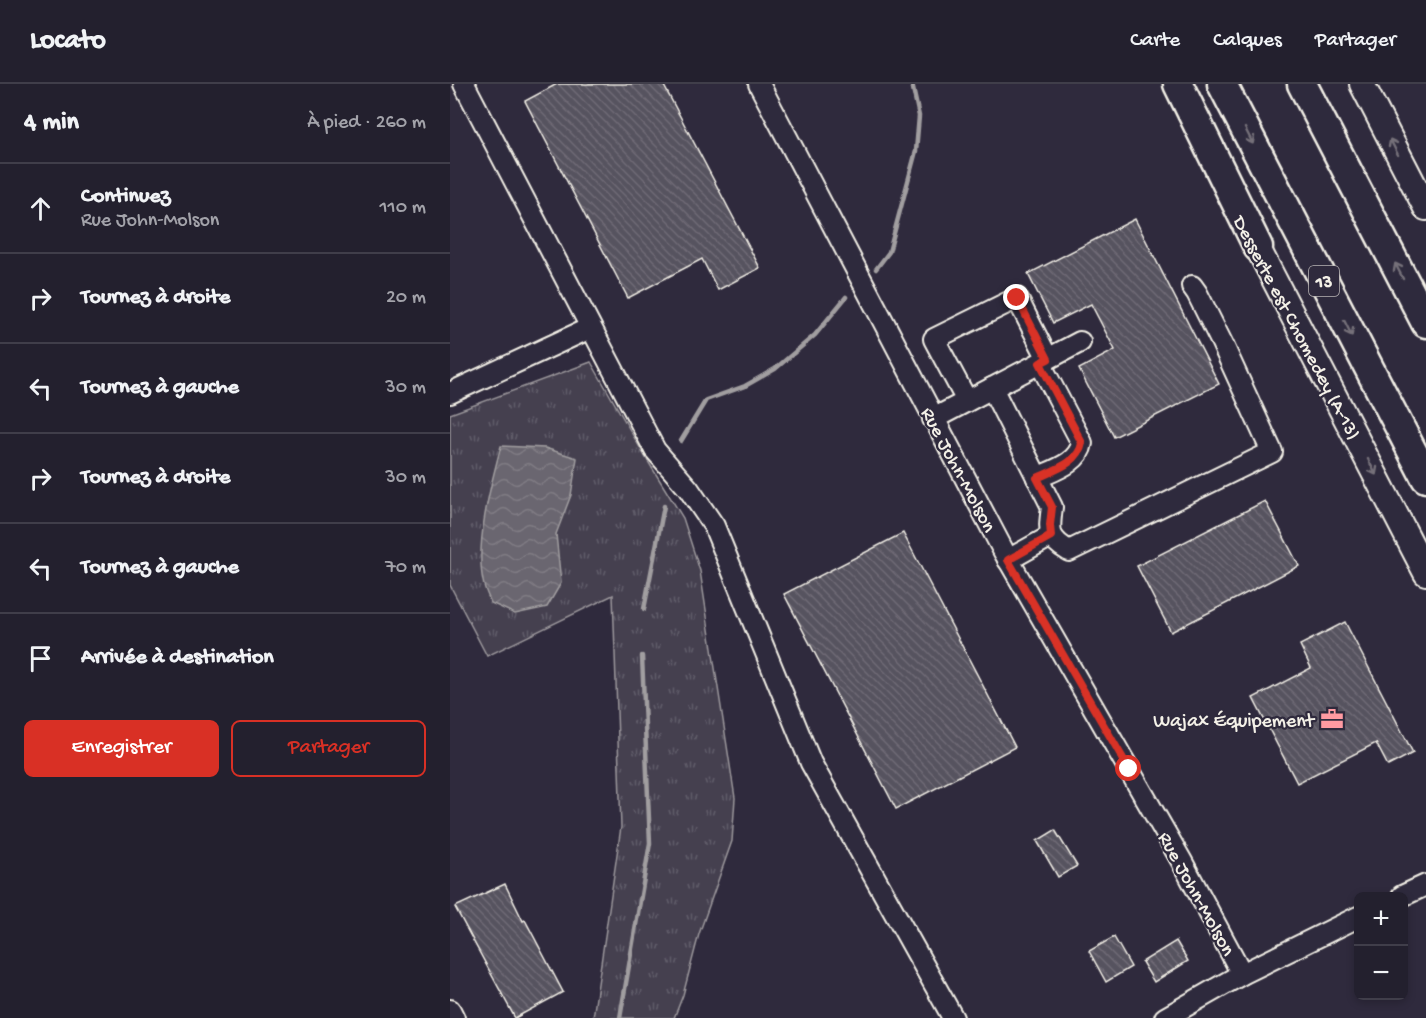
<!DOCTYPE html>
<html lang="fr">
<head>
<meta charset="utf-8">
<style>
  :root { --surface:#23202e; --page:#2b2836; --text:#f1f3f6; --muted:#a3a3aa; --line:#403e4a; --accent:#d93025 }
  body { margin:0; font-family:"Gochi Hand",sans-serif; background:var(--page); color:var(--text) }
  .controls { position:absolute; right:18px; bottom:18px; display:grid; overflow:hidden; border-radius:9px; box-shadow:0 3px 9px #0003 }
  .controls button { width:54px; height:54px; display:grid; place-items:center; padding:0; border:0; border-bottom:2px solid var(--line); background:var(--surface); color:var(--text); font:30px sans-serif }
  .stop { position:absolute; width:18px; height:18px; margin:-14px; border:4px solid #d93025; border-radius:50%; background:#fff }
  .stop.end { background:#d93025; border-color:#fff; box-shadow:0 2px 6px #0008 }
  .list { margin:0; padding:0; list-style:none }
  h2 { display:flex; justify-content:space-between; align-items:center; height:78px; margin:0; padding:0 24px; font-size:26px }
  h2 small { font-size:20px; font-weight:400; color:var(--muted) }
  .list li { display:grid; grid-template-columns:39px 1fr auto; gap:18px; align-items:center; box-sizing:border-box; height:90px; padding:0 24px; border-top:2px solid var(--line) }
  .list b { display:block; font-size:22px; white-space:nowrap }
  .list p { margin:0; font-size:20px; white-space:nowrap; color:var(--muted) }
  .list em { font-size:20px; font-style:normal; color:var(--muted) }
  .actions { display:flex; gap:12px; padding:18px 24px }
  .actions a { flex:1; padding:14px 0; border:2px solid var(--accent); border-radius:9px; text-align:center; font-size:21px; color:var(--accent) }
  .actions .main { background:var(--accent); color:#fff }
  .icon { flex:none; width:33px; height:33px; fill:none; stroke:currentColor; stroke-width:2; stroke-linecap:round; stroke-linejoin:round }
  .map { position:relative; flex:none; width:976px; height:934px; overflow:hidden }
  header { display:flex; align-items:center; gap:36px; box-sizing:border-box; height:84px; padding:0 30px; background:var(--surface); border-bottom:2px solid var(--line) }
  header strong { font-size:28px }
  nav { display:flex; gap:33px; margin-inline-start:auto; font-size:21px }
  main { display:flex }
  aside { flex:1; background:var(--surface) }
  .map>svg:first-child { display:block }
</style>
</head>
<body>
<header>
<strong>Locato</strong>
<nav><a>Carte</a><a>Calques</a><a>Partager</a></nav>
</header>
<main>
<aside>
<h2>4 min<small>À pied · 260 m</small></h2>
<ul class="list">
<li><svg class="icon" aria-label="ahead" viewBox="0 0 24 24"><path d="M12 20V5M6 11l6-6 6 6"/></svg><div><b>Continuez</b><p>Rue John-Molson</p></div><em>110 m</em></li>
<li><svg class="icon" aria-label="right" viewBox="0 0 24 24"><path d="M7 20v-9h11M14 6l5 5-5 5"/></svg><div><b>Tournez à droite</b></div><em>20 m</em></li>
<li><svg class="icon" aria-label="left" viewBox="0 0 24 24"><path d="M17 20v-9H6M10 6l-5 5 5 5"/></svg><div><b>Tournez à gauche</b></div><em>30 m</em></li>
<li><svg class="icon" aria-label="right" viewBox="0 0 24 24"><path d="M7 20v-9h11M14 6l5 5-5 5"/></svg><div><b>Tournez à droite</b></div><em>30 m</em></li>
<li><svg class="icon" aria-label="left" viewBox="0 0 24 24"><path d="M17 20v-9H6M10 6l-5 5 5 5"/></svg><div><b>Tournez à gauche</b></div><em>70 m</em></li>
<li><svg class="icon" aria-label="arrive" viewBox="0 0 24 24"><path d="M6 21V4h12l-3 4 3 4H6"/></svg><div><b>Arrivée à destination</b></div></li>
</ul>
<div class="actions"><a class="main">Enregistrer</a><a>Partager</a></div>
</aside>
<div class="map">
<svg width="976" height="934" viewBox="0 0 976 934">
  <defs>
    <pattern id="grass-tufts" width="24" height="20" patternUnits="userSpaceOnUse" patternTransform="scale(1.5)"><rect width="24" height="20" fill="#454050"/><path d="M3 7l-1-3M5 7V3M7 7l1-3M15 17l-1-3M17 17v-4M19 17l1-3" fill="none" stroke="#605c69"/></pattern>
    <pattern id="water-waves" width="16" height="10" patternUnits="userSpaceOnUse" patternTransform="scale(1.5)"><rect width="16" height="10" fill="#6a6670"/><path d="M0 5q4-4 8 0t8 0" fill="none" stroke="#807c84"/></pattern>
    <pattern id="building-back-hatch" width="6" height="6" patternUnits="userSpaceOnUse" patternTransform="scale(1.5)"><rect width="6" height="6" fill="#56525f"/><path d="M-1 5l2 2M0 0l6 6M5-1l2 2" fill="none" stroke="#6f6b76"/></pattern>
  </defs>
  <rect width="100%" height="100%" fill="#2f2a3d"/>
  <filter id="ink" filterUnits="userSpaceOnUse"><feTurbulence type="fractalNoise" baseFrequency=".0167" numOctaves="2"/><feDisplacementMap in="SourceGraphic" scale="12" xChannelSelector="R" yChannelSelector="G"/><feConvolveMatrix kernelMatrix="1 2 1 2 8 2 1 2 1" color-interpolation-filters="sRGB"/></filter>
  <g filter="url(#ink)">
    <!-- grass -->
    <polygon fill="url(#grass-tufts)" stroke="#9c989c" stroke-width="1.5" points="141,278 196,374 233,434 250,487 285,714 282,757 249,850 233,911 224,934 143,934 171,743 163,511 37,572 0,501 0,330"/>
    <!-- water -->
    <path fill="url(#water-waves)" stroke="#a19ea0" stroke-width="1.5" d="M 51,362 L 95,364 L 127,374 L 121,411 L 106,450 L 111,499 L 97,523 L 65,530 L 41,519 C 38,512 34,504 33,497 C 25,458 41,400 51,362 Z"/>
    <g fill="none" stroke-linecap="round" stroke-linejoin="round">
      <!-- stream -->
      <g stroke="#a19ea0" stroke-width="4.5">
        <polyline points="426,185 439,168 466,67 469,32 462,0"/>
        <polyline points="231,357 256,316 295,302 325,285 365,251 396,213"/>
        <polyline points="194,525 214,422"/>
        <polyline points="170,934 200,759 192,572"/>
      </g>
    </g>
    <!-- building -->
    <g fill="url(#building-back-hatch)" stroke="#f4f1e8" stroke-width="1.5">
      <polygon points="107,0 213,0 310,184 268,206 252,175 178,214 75,17"/>
      <polygon points="685,135 769,300 664,353 629,285 665,266 641,220 603,239 578,190"/>
      <polygon points="815,417 849,482 721,548 687,482"/>
      <polygon points="453,449 565,663 446,725 334,510"/>
      <polygon points="895,538 963,669 938,682 926,659 847,699 803,614 861,584 850,561"/>
      <polygon points="605,746 627,782 608,793 587,757"/>
      <polygon points="55,800 73,837 75,836 113,908 65,934 5,823"/>
      <polygon points="664,853 681,883 656,898 639,867"/>
      <polygon points="726,857 738,877 704,898 692,878"/>
    </g>
    <g fill="none" stroke-linecap="round" stroke-linejoin="round">
      <!-- minor casing -->
      <g stroke="#f4f1e8" stroke-width="24">
        <g id="minor">
          <polyline points="14,0 205,366 238,404 264,442 361,679 503,934"/>
          <polyline points="309,0 554,468 731,776 792,890"/>
          <path d="M 542,304 L 602,423 C 599,447 597,454 619,467 L 822,368 L 772,259 L 747,209 L 742,202"/>
          <polyline points="0,309 140,244"/>
          <polyline points="517,317 484,255 567,214 598,275"/>
          <polyline points="483,335 630,258"/>
          <path d="M 587,394 C 604,386 629,379 632,359 L 590,279"/>
          <polyline points="558,476 601,452"/>
          <polyline points="952,812 976,801"/>
          <polyline points="0,926 4,934"/>
          <polyline points="715,934 792,890 908,833"/>
        </g>
      </g>
      <!-- major casing -->
      <g stroke="#f4f1e8" stroke-width="28">
        <g id="major">
          <polyline points="912,0 976,124"/>
          <polyline points="799,147 976,489"/>
        </g>
      </g>
      <!-- highway casing -->
      <g stroke="#f4f1e8" stroke-width="33">
        <g id="highway">
          <polyline points="728,0 808,163"/>
          <polyline points="772,0 976,394"/>
          <polyline points="852,0 976,239"/>
        </g>
      </g>
      <!-- minor -->
      <use href="#minor" stroke="#2f2a3d" stroke-width="20"/>
      <!-- major -->
      <use href="#major" stroke="#2f2a3d" stroke-width="24"/>
      <!-- highway -->
      <use href="#highway" stroke="#2f2a3d" stroke-width="28"/>
    </g>
    <!-- one-way arrows -->
    <defs><path id="oneway-shaft" d="M-6 0H5M1.5-3L5.5 0L1.5 3" fill="none" stroke-width="1.6" stroke-linecap="round" stroke-linejoin="round" transform="scale(1.5)"/></defs>
    <g stroke="#747079">
      <use href="#oneway-shaft" transform="translate(799 52) rotate(63)"/>
      <use href="#oneway-shaft" transform="translate(944 63) rotate(-117)"/>
      <use href="#oneway-shaft" transform="translate(949 187) rotate(-117)"/>
      <use href="#oneway-shaft" transform="translate(898 244) rotate(63)"/>
      <use href="#oneway-shaft" transform="translate(922 383) rotate(63)"/>
    </g>
  </g>
  <g fill="none" stroke-linecap="round" stroke-linejoin="round" filter="url(#ink)">
    <!-- route -->
    <path stroke="#d93025" stroke-width="8" d="M 567,214 L 598,275 L 590,279 L 632,359 C 629,379 604,386 587,394 L 602,423 L 600,441 L 601,452 L 558,476 L 679,685"/>
  </g>
  <!-- icons -->
  <defs>
    <g id="office-bare" transform="scale(1.8)"><path d="M-6-3h4V-5.5h4V-3h4V5H-6ZM-1-4.5V-3h2v-1.5ZM-6 0V1H6V0Z" fill="#ff9aa2" stroke="#2f2a3d" stroke-width="2.5" paint-order="stroke"/></g>
  </defs>
  <g fill-rule="evenodd">
    <use href="#office-bare" x="882" y="635"/>
  </g>
  <g text-anchor="middle" stroke-width="4.5" stroke-linejoin="round" paint-order="stroke">
    <!-- shield labels -->
    <rect fill="#2f2a3d" stroke="#b9b5b5" stroke-width="1.5" x="859" y="182" width="30" height="30" rx="4.5"/>
    <g font-size="18" font-weight="bold" fill="#f4f1e8">
      <text x="874" y="203">13</text>
    </g>
    <!-- street labels -->
    <g font-size="20" fill="#f4f1e8" stroke="#2f2a3d">
      <text transform="translate(848 243) rotate(62)" y="7">Desserte est Chomedey (A-13)</text>
      <text transform="translate(510 385) rotate(62)" y="7">Rue John-Molson</text>
      <text transform="translate(748 809) rotate(61)" y="7">Rue John-Molson</text>
    </g>
    <!-- poi labels -->
    <g font-size="20" fill="#f4f1e8" stroke="#2f2a3d" text-anchor="end">
      <text x="864" y="642">Wajax Équipement</text>
    </g>
  </g>
</svg>
<div class="controls">
<button>+</button>
<button>−</button>
</div>
<div class="stop" style="left:679px;top:685px"></div>
<div class="stop end" style="left:567px;top:214px"></div>
</div>
</main>
</body>
</html>
